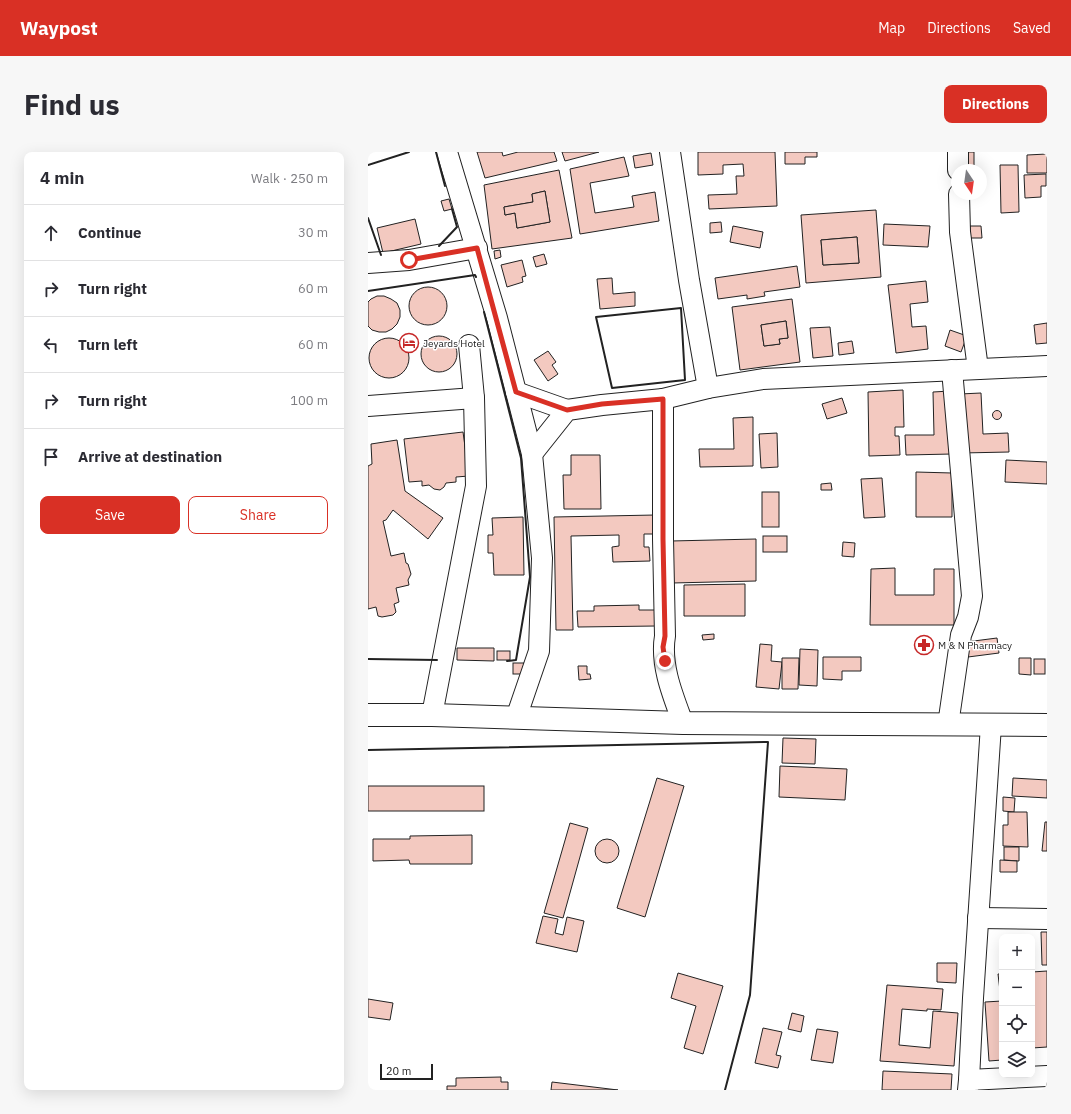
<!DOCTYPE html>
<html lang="en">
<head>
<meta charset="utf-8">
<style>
  :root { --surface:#fff; --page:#f7f7f7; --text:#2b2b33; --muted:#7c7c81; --line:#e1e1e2; --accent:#d93025 }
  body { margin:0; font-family:"IBM Plex Sans",sans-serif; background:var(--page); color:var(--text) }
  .controls { position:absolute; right:12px; bottom:12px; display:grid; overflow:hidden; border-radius:8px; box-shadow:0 4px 16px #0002 }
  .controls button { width:36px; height:36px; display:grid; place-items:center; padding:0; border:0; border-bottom:1px solid var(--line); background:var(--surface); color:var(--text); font:20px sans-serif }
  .compass { position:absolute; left:583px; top:12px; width:36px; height:36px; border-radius:50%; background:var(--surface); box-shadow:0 4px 16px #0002; rotate:167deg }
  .scale { position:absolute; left:12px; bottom:10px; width:53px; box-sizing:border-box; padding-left:4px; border:2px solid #222; border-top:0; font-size:11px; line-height:14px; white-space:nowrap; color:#222; -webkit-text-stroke:3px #fff; paint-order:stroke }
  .stop { position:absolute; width:12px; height:12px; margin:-9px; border:3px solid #d93025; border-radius:50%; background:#fff }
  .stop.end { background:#d93025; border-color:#fff; box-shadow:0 1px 4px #0008 }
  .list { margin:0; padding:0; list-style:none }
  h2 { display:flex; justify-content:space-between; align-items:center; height:52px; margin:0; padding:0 16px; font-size:17px }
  h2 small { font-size:13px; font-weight:400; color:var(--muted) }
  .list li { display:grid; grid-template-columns:26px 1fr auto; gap:12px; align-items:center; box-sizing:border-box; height:56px; padding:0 16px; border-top:1px solid var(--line) }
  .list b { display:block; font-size:15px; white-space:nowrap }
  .list em { font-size:13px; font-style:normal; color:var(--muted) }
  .actions { display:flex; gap:8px; padding:12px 16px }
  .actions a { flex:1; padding:9px 0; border:1px solid var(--accent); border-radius:8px; text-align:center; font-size:14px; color:var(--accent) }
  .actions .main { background:var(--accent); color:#fff }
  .icon { flex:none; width:22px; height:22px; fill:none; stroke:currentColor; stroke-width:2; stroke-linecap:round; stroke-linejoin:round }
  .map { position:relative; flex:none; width:679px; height:938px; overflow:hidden; border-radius:8px }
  header { display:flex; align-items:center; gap:24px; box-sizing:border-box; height:56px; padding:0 20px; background:var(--accent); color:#fff }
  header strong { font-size:19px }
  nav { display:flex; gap:22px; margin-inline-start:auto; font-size:14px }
  .intro { display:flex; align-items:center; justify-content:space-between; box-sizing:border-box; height:96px; padding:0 24px }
  h1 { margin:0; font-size:28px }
  .button { padding:10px 18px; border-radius:8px; background:var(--accent); color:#fff; font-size:14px; font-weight:700 }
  main { display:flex; gap:24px; padding:0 24px }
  aside { flex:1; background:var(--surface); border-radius:8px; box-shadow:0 4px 16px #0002 }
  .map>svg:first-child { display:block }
</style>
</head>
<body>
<header>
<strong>Waypost</strong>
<nav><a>Map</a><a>Directions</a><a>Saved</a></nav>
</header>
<div class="intro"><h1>Find us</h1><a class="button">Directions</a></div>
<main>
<aside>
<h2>4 min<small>Walk · 250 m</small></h2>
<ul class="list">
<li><svg class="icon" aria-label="ahead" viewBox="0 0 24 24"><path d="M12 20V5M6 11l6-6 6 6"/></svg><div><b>Continue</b></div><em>30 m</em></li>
<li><svg class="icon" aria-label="right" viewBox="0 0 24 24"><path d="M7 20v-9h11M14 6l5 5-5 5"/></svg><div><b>Turn right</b></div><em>60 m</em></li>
<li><svg class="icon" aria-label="left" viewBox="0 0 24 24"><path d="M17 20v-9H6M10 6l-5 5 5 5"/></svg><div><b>Turn left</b></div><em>60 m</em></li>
<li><svg class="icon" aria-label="right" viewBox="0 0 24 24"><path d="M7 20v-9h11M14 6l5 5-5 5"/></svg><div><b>Turn right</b></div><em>100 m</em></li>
<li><svg class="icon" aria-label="arrive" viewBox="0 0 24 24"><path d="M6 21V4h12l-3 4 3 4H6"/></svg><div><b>Arrive at destination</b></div></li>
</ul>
<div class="actions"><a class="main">Save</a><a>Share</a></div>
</aside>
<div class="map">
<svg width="679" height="938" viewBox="0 0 679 938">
  <rect width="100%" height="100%" fill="#fff"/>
  <!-- building -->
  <g fill="#f3c9c0" stroke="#222" fill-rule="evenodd">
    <polygon points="109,0 134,0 135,4 150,0 186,0 189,9 117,26"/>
    <polygon points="194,0 231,0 197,9"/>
    <polygon points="330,0 407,0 409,54 341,57 340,43 369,42 368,24 376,24 375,12 355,13 355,22 330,23"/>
    <polygon points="417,0 449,0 449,5 437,5 437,12 417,12"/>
    <polygon points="597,0 606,0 606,18 596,18"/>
    <polygon points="283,1 285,13 267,16 265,4"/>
    <polygon points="679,2 679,21 659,21 659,3"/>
    <polygon points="256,5 261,24 222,31 227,61 266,55 264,44 287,40 291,69 212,82 202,17"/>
    <polygon points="632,13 650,13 651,60 633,61"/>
    <path d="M 191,18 L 204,86 L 124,97 L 116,33 ZM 177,39 L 182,70 L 149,76 L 147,61 L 137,63 L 136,55 L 165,50 L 164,42 Z"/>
    <polygon points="678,22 678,34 673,34 673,45 657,46 656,23"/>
    <polygon points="177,39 182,70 149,76 147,61 137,63 136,55 165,50 164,42"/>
    <polygon points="81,47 84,57 76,59 73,49"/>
    <path d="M 508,58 L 513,125 L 438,131 L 433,63 ZM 489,85 L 491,111 L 455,113 L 453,88 Z"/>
    <polygon points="47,67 53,92 15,101 9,76"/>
    <polygon points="353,70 354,80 342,81 342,71"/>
    <polygon points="516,72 562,74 560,95 515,93"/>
    <polygon points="365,74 395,80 392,96 362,90"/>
    <polygon points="602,74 613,74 614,86 602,86"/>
    <polygon points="489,85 491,111 455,113 453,88"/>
    <polygon points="132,98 133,105 127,107 126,99"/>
    <polygon points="176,102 179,112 168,115 165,105"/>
    <polygon points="154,108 158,124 154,125 155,130 139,135 133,113"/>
    <polygon points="429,114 432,135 396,140 397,144 379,147 379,143 350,147 347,126"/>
    <polygon points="244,126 245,142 267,140 267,154 232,157 229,127"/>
    <polygon points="558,129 560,150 542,152 544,175 558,174 560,197 528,201 520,133"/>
    <circle cx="60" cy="154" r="19"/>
    <polygon points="9,144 16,144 23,147 29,151 32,158 32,165 29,172 24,177 18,180 11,180 4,178 0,174 0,150 3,147"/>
    <path d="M 424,147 L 432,210 L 372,218 L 364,155 ZM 418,169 L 420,186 L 411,187 L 412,192 L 396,194 L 393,173 Z"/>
    <polygon points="418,169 420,186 411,187 412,192 396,194 393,173"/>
    <polygon points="679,171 679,191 668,192 666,173"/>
    <polygon points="462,175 465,204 445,206 442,176"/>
    <polygon points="582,178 599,184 593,200 577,194"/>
    <circle cx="71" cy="202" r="18"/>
    <circle cx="21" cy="206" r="20"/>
    <polygon points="484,189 486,201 471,203 470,191"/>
    <polygon points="180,199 188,210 184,213 190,222 180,229 166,208"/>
    <polygon points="535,238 536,275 527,275 527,284 531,284 532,303 501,304 500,240"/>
    <polygon points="582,239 584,302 538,303 537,283 566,283 565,240"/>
    <polygon points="613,241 615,282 640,281 641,300 594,301 592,242"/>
    <polygon points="474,246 479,261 459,267 454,252"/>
    <circle cx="629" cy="263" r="4.5"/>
    <polygon points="385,265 385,314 332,315 331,297 366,297 365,266"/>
    <polygon points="95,280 101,324 88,325 88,330 78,331 76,335 72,338 66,337 61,333 54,334 54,329 41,330 36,287"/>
    <polygon points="409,281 410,315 393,316 391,282"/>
    <polygon points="29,288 37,339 75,366 60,387 25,358 18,368 15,369 23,404 36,401 38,411 40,412 43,422 40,428 41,433 28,436 31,450 26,452 28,460 25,463 14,465 10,464 8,455 0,457 0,314 4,312 3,292"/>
    <polygon points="203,303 232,303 233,357 196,357 195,323 203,323"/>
    <polygon points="638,308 679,310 679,332 637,330"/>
    <polygon points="548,320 584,321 584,365 548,365"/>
    <polygon points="514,326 517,365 496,366 493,327"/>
    <polygon points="463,331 464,338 453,338 453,332"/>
    <rect x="394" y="340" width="17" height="35"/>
    <polygon points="287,363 287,382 276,382 276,395 281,395 282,409 245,410 244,395 251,394 251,383 203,384 205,478 188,478 186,365"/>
    <polygon points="155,365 156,423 126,423 125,401 120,401 120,383 125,383 124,366"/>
    <rect x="395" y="384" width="24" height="16"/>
    <polygon points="388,387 388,429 304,431 303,389"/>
    <polygon points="475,390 487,391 486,405 474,404"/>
    <polygon points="527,416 527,443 566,443 566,417 586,417 586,473 502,473 503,417"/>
    <polygon points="377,432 377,464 316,464 316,433"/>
    <polygon points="271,453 271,458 288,458 288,474 210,475 209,459 226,459 226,454"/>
    <polygon points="346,482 346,487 335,488 334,483"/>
    <polygon points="629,486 631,501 600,505 598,490"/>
    <polygon points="392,492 404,493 403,509 414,510 411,537 388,535"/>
    <polygon points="89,496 126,496 126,509 89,508"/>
    <polygon points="432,497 450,498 449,534 431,533"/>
    <rect x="129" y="499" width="13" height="9"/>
    <polygon points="455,505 493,505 493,519 474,519 474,528 455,527"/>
    <polygon points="414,506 431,506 430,537 414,537"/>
    <polygon points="651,506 663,506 663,523 651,522"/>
    <rect x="666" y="507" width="11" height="15"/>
    <rect x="145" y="511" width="11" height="11"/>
    <polygon points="210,514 219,514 219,522 222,522 223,527 211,528"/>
    <polygon points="415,586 448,587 447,612 414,611"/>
    <polygon points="412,614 479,617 477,648 411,645"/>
    <polygon points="289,626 316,634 277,765 249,756"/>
    <polygon points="645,626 679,628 679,646 644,644"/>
    <rect x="0" y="634" width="116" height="25"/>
    <polygon points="635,645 647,646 646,660 635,659"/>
    <polygon points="640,660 659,660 660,695 635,694 635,673 640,673"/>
    <polygon points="677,670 679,670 679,699 674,699"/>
    <polygon points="202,671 220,676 195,766 176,761"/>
    <polygon points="104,683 104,712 42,712 41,708 5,709 5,687 42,687 42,684"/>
    <circle cx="239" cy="699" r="12"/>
    <polygon points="636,695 651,695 651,709 636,708"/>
    <polygon points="632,708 649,709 649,720 632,720"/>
    <polygon points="175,764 190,767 187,781 195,783 199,765 216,769 209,800 168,791"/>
    <polygon points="673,780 679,780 679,813 674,813"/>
    <polygon points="569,811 589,811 588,831 569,830"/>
    <polygon points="679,819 679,895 664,896 664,820"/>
    <polygon points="310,821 355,834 335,902 316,896 328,854 303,846"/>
    <polygon points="630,822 634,822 634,838 632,839"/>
    <polygon points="519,833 575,837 573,858 559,857 559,859 534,857 531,893 562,896 565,859 590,861 586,914 512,909"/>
    <polygon points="0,847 25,851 22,868 0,865"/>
    <polygon points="634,849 634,908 621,909 617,850"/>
    <polygon points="424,861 436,864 433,880 420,877"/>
    <polygon points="395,876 414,880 408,903 413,904 410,916 387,911"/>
    <polygon points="449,877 470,880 465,911 443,908"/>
    <polygon points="515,919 584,922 583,938 514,938"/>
    <polygon points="133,925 133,930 140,930 140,938 79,938 79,934 88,934 88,926"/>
    <polygon points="184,930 250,938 183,938"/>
  </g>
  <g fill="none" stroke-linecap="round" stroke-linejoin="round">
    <!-- minor casing -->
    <g stroke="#222" stroke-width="22">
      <g id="minor">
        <polyline points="79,0 129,166 164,302 174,406 171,499 148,566"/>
        <path d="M 302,0 L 321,128 L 340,236 L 295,247 L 295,387 L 297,484 C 292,513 305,544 315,571"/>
        <polyline points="590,0 590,18"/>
        <polyline points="591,42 592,80 610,217"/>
        <polyline points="0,111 41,108 109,96"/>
        <polyline points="340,236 395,227 679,214"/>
        <polyline points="148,240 199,258"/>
        <polyline points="0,254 106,246"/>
        <polyline points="164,302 199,258 234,253 295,247"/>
        <polyline points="64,563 108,334 106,246 101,193"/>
        <polyline points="580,573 593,483 600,465 604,444 584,218"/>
        <polyline points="610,766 679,767"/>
        <polyline points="601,928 605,846 623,573"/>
        <polyline points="600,938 601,928 679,924"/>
      </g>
    </g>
    <!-- highway casing -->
    <g stroke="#222" stroke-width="24">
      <polyline id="highway" points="0,563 64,563 315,571 679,573"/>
    </g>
    <!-- minor -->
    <use href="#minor" stroke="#fff" stroke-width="20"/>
    <!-- highway -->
    <use href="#highway" stroke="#fff" stroke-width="22"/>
    <!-- wall -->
    <g stroke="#222" stroke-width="2">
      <polyline points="68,0 77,34"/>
      <polyline points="0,13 41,0"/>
      <polyline points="0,66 13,103"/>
      <polyline points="71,94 89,75 84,57"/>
      <polyline points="0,139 107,123 108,125"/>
      <polygon points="313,156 317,228 244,236 228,165"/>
      <polyline points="116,160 153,306 162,425 148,508 139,509"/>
      <polyline points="0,507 69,508"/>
      <polyline points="0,598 400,590 382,843 357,938"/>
    </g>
  </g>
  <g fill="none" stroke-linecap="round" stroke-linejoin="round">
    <!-- route -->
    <polyline stroke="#d93025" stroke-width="5" points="41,108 109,96 148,240 199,258 234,252 295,247 295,387 297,484 295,495 297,509"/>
  </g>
  <!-- icons -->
  <defs>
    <g id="hotel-ring" transform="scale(1)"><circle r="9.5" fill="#fff" stroke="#c62828" stroke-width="1.5"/><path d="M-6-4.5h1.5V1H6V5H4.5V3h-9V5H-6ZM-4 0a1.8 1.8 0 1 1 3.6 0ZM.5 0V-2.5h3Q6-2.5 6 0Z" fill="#c62828"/></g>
    <g id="pharmacy-ring" transform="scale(1)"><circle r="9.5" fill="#fff" stroke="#c62828" stroke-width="1.5"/><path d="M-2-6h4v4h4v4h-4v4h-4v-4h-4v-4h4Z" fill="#c62828"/></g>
  </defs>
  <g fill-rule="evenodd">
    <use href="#hotel-ring" x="41" y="191"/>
    <use href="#pharmacy-ring" x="556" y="493"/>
  </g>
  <g text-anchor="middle" stroke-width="3" stroke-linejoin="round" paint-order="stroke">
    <!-- poi labels -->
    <g font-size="10" fill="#222" stroke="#fff" text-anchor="start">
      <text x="55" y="195">Jeyards Hotel</text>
      <text x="570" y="497">M &amp; N Pharmacy</text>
    </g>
  </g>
</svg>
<div class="controls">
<button>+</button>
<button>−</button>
<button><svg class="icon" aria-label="locate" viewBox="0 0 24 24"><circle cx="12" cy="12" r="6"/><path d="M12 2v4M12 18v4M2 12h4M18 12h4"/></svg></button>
<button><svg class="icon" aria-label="layers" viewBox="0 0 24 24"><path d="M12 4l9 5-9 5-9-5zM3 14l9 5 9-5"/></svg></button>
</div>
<svg class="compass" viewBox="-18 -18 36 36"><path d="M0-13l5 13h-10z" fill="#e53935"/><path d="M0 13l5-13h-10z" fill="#7c7c81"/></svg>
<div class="scale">20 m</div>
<div class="stop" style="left:41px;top:108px"></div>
<div class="stop end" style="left:297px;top:509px"></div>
</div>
</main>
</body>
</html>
